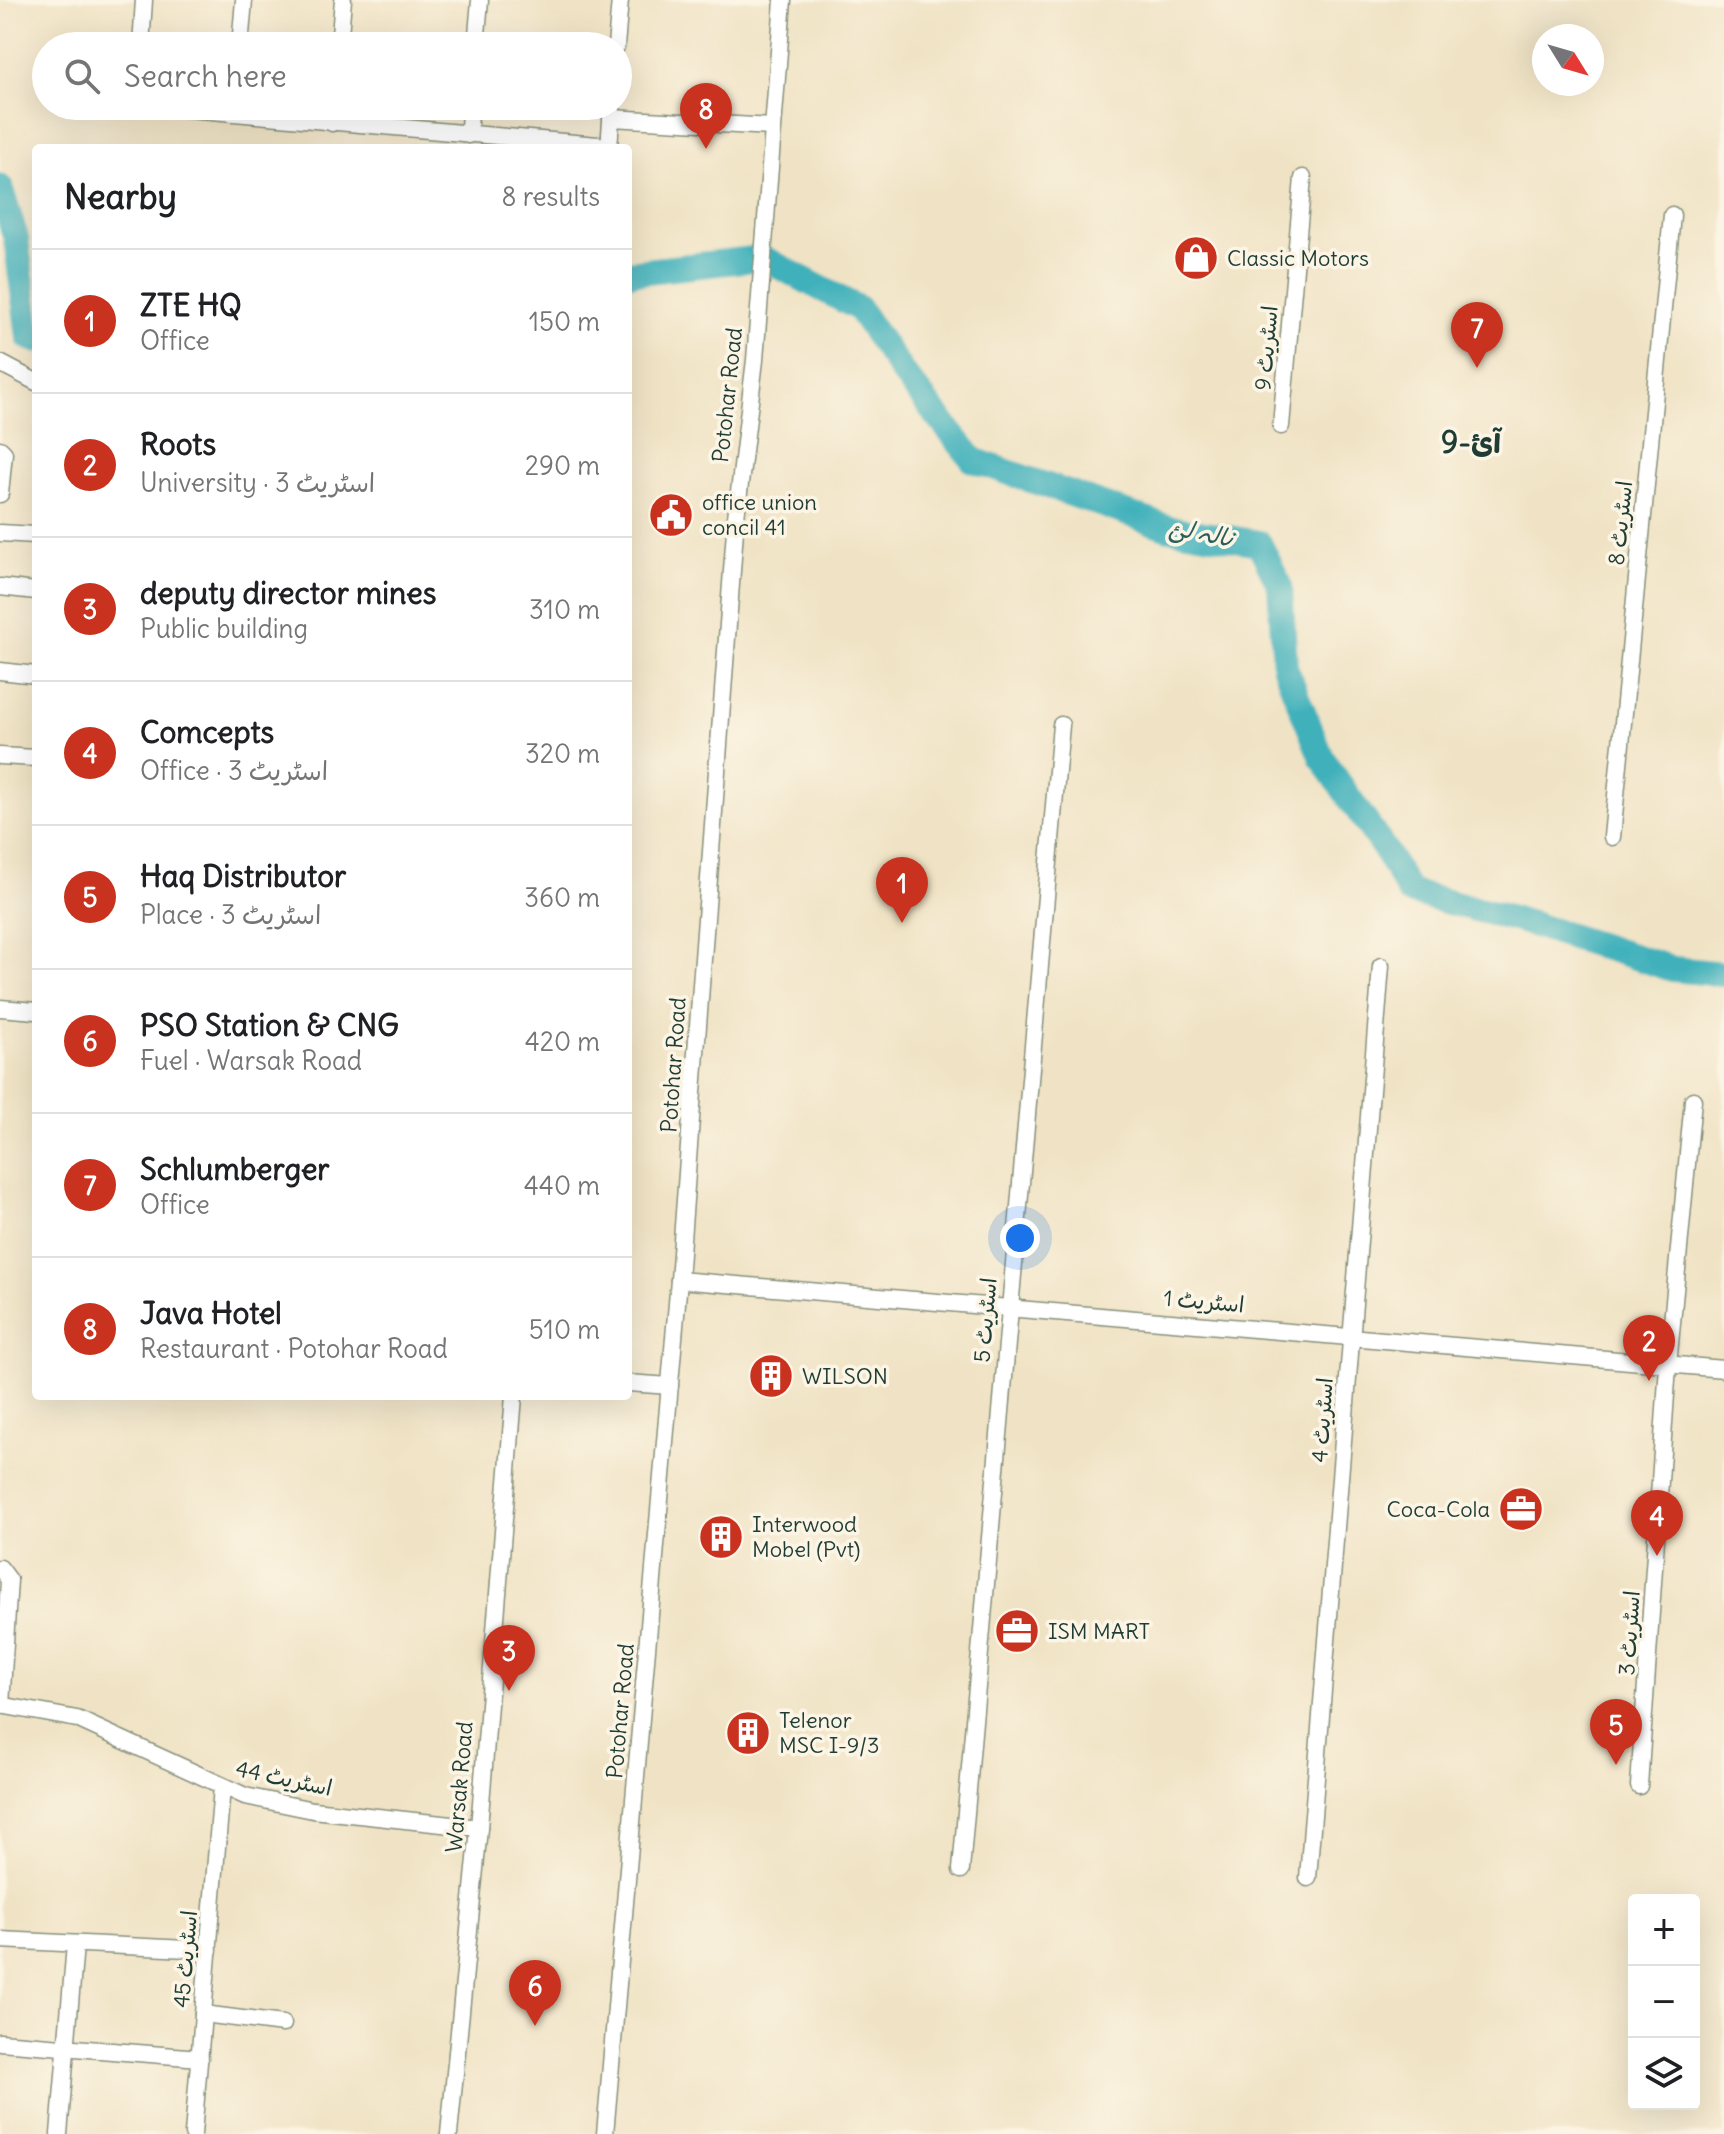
<!DOCTYPE html>
<html lang="en">
<head>
<meta charset="utf-8">
<style>
  :root { --surface:#fff; --page:#f6f6f6; --text:#202124; --muted:#757577; --line:#e0e0e0; --accent:#c8321e }
  body { margin:0; font-family:Delius,"Playpen Sans Arabic",sans-serif; background:var(--page); color:var(--text) }
  .controls { position:absolute; right:24px; bottom:24px; display:grid; overflow:hidden; border-radius:8px; box-shadow:0 8px 32px #0002 }
  .controls button { width:72px; height:72px; display:grid; place-items:center; padding:0; border:0; border-bottom:2px solid var(--line); background:var(--surface); color:var(--text); font:40px sans-serif }
  .compass { position:absolute; left:1532px; top:24px; width:72px; height:72px; border-radius:50%; background:var(--surface); box-shadow:0 8px 32px #0002; rotate:127deg }
  .you { position:absolute; left:1020px; top:1238px; width:28px; height:28px; margin:-20px; border:6px solid #fff; border-radius:50%; background:#1a73e8; box-shadow:0 0 0 12px #1a73e833 }
  .badge { display:grid; place-items:center; width:52px; height:52px; border-radius:50%; background:var(--accent); color:#fff; font-size:26px; font-weight:700 }
  .pin { position:absolute; translate:-50% -66px; filter:drop-shadow(0 2px 4px #0008) }
  .pin::after { content:''; position:absolute; top:42px; width:28px; height:24px; background:inherit; clip-path:polygon(0 0,100% 0,50% 100%) }
  .list { margin:0; padding:0; list-style:none }
  h2 { display:flex; justify-content:space-between; align-items:center; height:104px; margin:0; padding:0 32px; font-size:34px }
  h2 small { font-size:26px; font-weight:400; color:var(--muted) }
  .list li { display:grid; grid-template-columns:52px 1fr auto; gap:24px; align-items:center; box-sizing:border-box; height:144px; padding:0 32px; border-top:2px solid var(--line) }
  .list b { display:block; font-size:30px; white-space:nowrap }
  .list p { margin:0; font-size:26px; white-space:nowrap; color:var(--muted) }
  .list em { font-size:26px; font-style:normal; color:var(--muted) }
  .icon { flex:none; width:44px; height:44px; fill:none; stroke:currentColor; stroke-width:2; stroke-linecap:round; stroke-linejoin:round }
  .map { position:relative; flex:none; width:1724px; height:2134px; overflow:hidden }
  .search { position:absolute; background:var(--surface); box-shadow:0 8px 32px #0002; left:32px; top:32px; width:600px; height:88px; display:flex; align-items:center; gap:20px; box-sizing:border-box; padding:0 28px; border-radius:44px; color:var(--muted); font-size:30px }
  .panel { position:absolute; background:var(--surface); box-shadow:0 8px 32px #0002; left:32px; top:144px; width:600px; height:1256px; border-radius:8px }
  .map>svg:first-child { display:block }
</style>
</head>
<body>
<div class="map">
<svg width="1724" height="2134" viewBox="0 0 1724 2134">
  <rect width="100%" height="100%" fill="#fcf5e5"/>
  <filter id="ink" filterUnits="userSpaceOnUse"><feTurbulence type="fractalNoise" baseFrequency=".0125" numOctaves="2"/><feDisplacementMap in="SourceGraphic" scale="16" xChannelSelector="R" yChannelSelector="G"/><feConvolveMatrix kernelMatrix="1 2 1 2 8 2 1 2 1" color-interpolation-filters="sRGB"/></filter>
  <filter id="wash" filterUnits="userSpaceOnUse"><feTurbulence type="fractalNoise" baseFrequency=".006" numOctaves="4" result="noise"/><feDisplacementMap in="SourceGraphic" scale="32" xChannelSelector="R" yChannelSelector="G"/><feGaussianBlur stdDeviation="1.8" result="paint"/><feColorMatrix in="noise" values="0 0 0 0 0 0 0 0 0 0 0 0 0 0 0 0 0 1.4 0 .05"/><feComposite in="paint" operator="in"/></filter>
  <g filter="url(#wash)">
    <rect width="100%" height="100%" fill="#f0e3c5"/>
    <g fill="none" stroke-linecap="round" stroke-linejoin="round">
      <!-- river -->
      <g stroke="#41b1bb" stroke-width="26">
        <polyline points="0,187 16,238 29,337 36,340"/>
        <polyline points="628,273 763,258 858,308 902,372 973,460 1169,528 1259,543 1280,586 1285,667 1322,758 1385,850 1409,892 1525,922 1673,969 1724,974"/>
      </g>
    </g>
  </g>
  <g filter="url(#ink)">
    <g fill="none" stroke-linecap="round" stroke-linejoin="round">
      <!-- minor casing -->
      <g stroke="#88907c" stroke-width="19">
        <g id="minor">
          <polyline points="141,46 144,0"/>
          <polyline points="240,46 244,0"/>
          <polyline points="339,46 343,0"/>
          <polyline points="476,46 480,0"/>
          <polyline points="616,46 620,0"/>
          <polyline points="154,106 609,146"/>
          <polyline points="611,118 772,127"/>
          <polyline points="332,123 334,106"/>
          <polyline points="468,135 471,106"/>
          <polyline points="609,148 612,106"/>
          <polyline points="0,363 36,382"/>
          <polyline points="1281,426 1303,178"/>
          <polyline points="0,449 4,453 0,494"/>
          <polyline points="0,533 36,535"/>
          <polyline points="0,587 36,591"/>
          <polyline points="0,671 36,675"/>
          <polyline points="0,756 36,758"/>
          <polyline points="1612,837 1672,215"/>
          <polyline points="0,1008 36,1011"/>
          <polyline points="679,1280 1724,1369"/>
          <polyline points="628,1383 670,1386"/>
          <polyline points="0,1568 9,1580 1,1705"/>
          <polyline points="0,1705 77,1719 245,1796 313,1810 479,1828"/>
          <polyline points="1639,1786 1668,1365 1693,1100"/>
          <polyline points="961,1870 1061,725"/>
          <polyline points="1308,1878 1381,966"/>
          <polyline points="0,1940 209,1950"/>
          <polyline points="203,2014 283,2024"/>
          <polyline points="0,2042 200,2058"/>
          <polyline points="59,2134 75,1945"/>
          <polyline points="193,2134 222,1787"/>
          <polyline points="449,2134 479,1828 514,1396"/>
          <polyline points="605,2134 679,1280 736,517 755,360 783,0"/>
        </g>
      </g>
      <!-- minor -->
      <use href="#minor" stroke="#fff" stroke-width="16"/>
    </g>
  </g>
  <!-- icons -->
  <defs>
    <g id="shop-disc" transform="scale(2.3)"><circle r="9.5" fill="#c8321e" stroke="#fcf5e5"/><path d="M-5-2.5h2.3a2.7 3.5 0 0 1 5.4 0H5L5.5 6h-11ZM-1.5-2.5h3a1.5 2.3 0 0 0-3 0Z" fill="#fff"/></g>
    <g id="civic-disc" transform="scale(2.3)"><circle r="9.5" fill="#c8321e" stroke="#fcf5e5"/><path d="M-.6-6.5H3V-4.5H.6V-3L4-1V1h2V6H-6V1h2V-1L-.6-3ZM-1.2 2.5V6h2.4V2.5Z" fill="#fff"/></g>
    <g id="building-disc" transform="scale(2.3)"><circle r="9.5" fill="#c8321e" stroke="#fcf5e5"/><path d="M-4-6H4V6H1V3H-1V6H-4ZM-2.5-4.3h1.7v1.8h-1.7ZM.8-4.3h1.7v1.8H.8ZM-2.5-1h1.7V.8h-1.7ZM.8-1h1.7V.8H.8Z" fill="#fff"/></g>
    <g id="office-disc" transform="scale(2.3)"><circle r="9.5" fill="#c8321e" stroke="#fcf5e5"/><path d="M-6-3h4V-5.5h4V-3h4V5H-6ZM-1-4.5V-3h2v-1.5ZM-6 0V1H6V0Z" fill="#fff"/></g>
  </defs>
  <g fill-rule="evenodd">
    <use href="#shop-disc" x="1196" y="258"/>
    <use href="#civic-disc" x="671" y="515"/>
    <use href="#building-disc" x="771" y="1376"/>
    <use href="#office-disc" x="1521" y="1509"/>
    <use href="#building-disc" x="721" y="1537"/>
    <use href="#office-disc" x="1017" y="1631"/>
    <use href="#building-disc" x="748" y="1733"/>
  </g>
  <g text-anchor="middle" stroke-width="7" stroke-linejoin="round" paint-order="stroke">
    <!-- poi labels -->
    <g font-size="22" fill="#1f3d34" stroke="#fcf5e5" text-anchor="start">
      <text x="1227" y="266">Classic Motors</text>
      <text x="702" y="510">office union<tspan x="702" dy="25">concil 41</tspan></text>
      <text x="802" y="1384">WILSON</text>
      <text x="1490" y="1517" text-anchor="end">Coca-Cola</text>
      <text x="752" y="1532">Interwood<tspan x="752" dy="25">Mobel (Pvt)</tspan></text>
      <text x="1048" y="1639">ISM MART</text>
      <text x="779" y="1728">Telenor<tspan x="779" dy="25">MSC I-9/3</tspan></text>
    </g>
    <!-- street labels -->
    <g font-size="22" fill="#1f3d34" stroke="#fcf5e5">
      <text transform="translate(1266 348) rotate(-85)" y="8">اسٹریٹ 9</text>
      <text transform="translate(727 395) rotate(-84)" y="8">Potohar Road</text>
      <text transform="translate(1620 523) rotate(-84)" y="8">اسٹریٹ 8</text>
      <text transform="translate(673 1065) rotate(-86)" y="8">Potohar Road</text>
      <text transform="translate(1204 1301) rotate(5)" y="8">اسٹریٹ 1</text>
      <text transform="translate(985 1320) rotate(-85)" y="8">اسٹریٹ 5</text>
      <text transform="translate(1322 1420) rotate(-86)" y="8">اسٹریٹ 4</text>
      <text transform="translate(1629 1633) rotate(-86)" y="8">اسٹریٹ 3</text>
      <text transform="translate(620 1711) rotate(-85)" y="8">Potohar Road</text>
      <text transform="translate(284 1778) rotate(12)" y="8">اسٹریٹ 44</text>
      <text transform="translate(459 1787) rotate(-85)" y="8">Warsak Road</text>
      <text transform="translate(185 1959) rotate(-85)" y="8">اسٹریٹ 45</text>
    </g>
    <!-- water labels -->
    <g font-size="24" font-style="italic" fill="#29605c" stroke="#fcf5e5">
      <text transform="translate(1202 533) rotate(11)" y="8">نالہ لئ</text>
    </g>
    <!-- district labels -->
    <g font-size="30" font-weight="bold" fill="#1f3d34" stroke="#fcf5e5">
      <text x="1471" y="453">آئ-9</text>
    </g>
  </g>
</svg>
<div class="controls">
<button>+</button>
<button>−</button>
<button><svg class="icon" aria-label="layers" viewBox="0 0 24 24"><path d="M12 4l9 5-9 5-9-5zM3 14l9 5 9-5"/></svg></button>
</div>
<svg class="compass" viewBox="-18 -18 36 36"><path d="M0-13l5 13h-10z" fill="#e53935"/><path d="M0 13l5-13h-10z" fill="#757577"/></svg>
<div class="you"></div>
<div class="pin badge" style="left:902px;top:923px">1</div>
<div class="pin badge" style="left:1649px;top:1381px">2</div>
<div class="pin badge" style="left:509px;top:1691px">3</div>
<div class="pin badge" style="left:1657px;top:1556px">4</div>
<div class="pin badge" style="left:1616px;top:1765px">5</div>
<div class="pin badge" style="left:535px;top:2026px">6</div>
<div class="pin badge" style="left:1477px;top:368px">7</div>
<div class="pin badge" style="left:706px;top:149px">8</div>
<div class="search"><svg class="icon" aria-label="search" viewBox="0 0 24 24"><circle cx="10" cy="10" r="6"/><path d="M15 15l6 6"/></svg>Search here</div>
<section class="panel">
<h2>Nearby<small>8 results</small></h2>
<ul class="list">
<li><span class="badge">1</span><div><b>ZTE HQ</b><p>Office</p></div><em>150 m</em></li>
<li><span class="badge">2</span><div><b>Roots</b><p>University · اسٹریٹ 3</p></div><em>290 m</em></li>
<li><span class="badge">3</span><div><b>deputy director mines</b><p>Public building</p></div><em>310 m</em></li>
<li><span class="badge">4</span><div><b>Comcepts</b><p>Office · اسٹریٹ 3</p></div><em>320 m</em></li>
<li><span class="badge">5</span><div><b>Haq Distributor</b><p>Place · اسٹریٹ 3</p></div><em>360 m</em></li>
<li><span class="badge">6</span><div><b>PSO Station &amp; CNG</b><p>Fuel · Warsak Road</p></div><em>420 m</em></li>
<li><span class="badge">7</span><div><b>Schlumberger</b><p>Office</p></div><em>440 m</em></li>
<li><span class="badge">8</span><div><b>Java Hotel</b><p>Restaurant · Potohar Road</p></div><em>510 m</em></li>
</ul>
</section>
</div>
</body>
</html>
